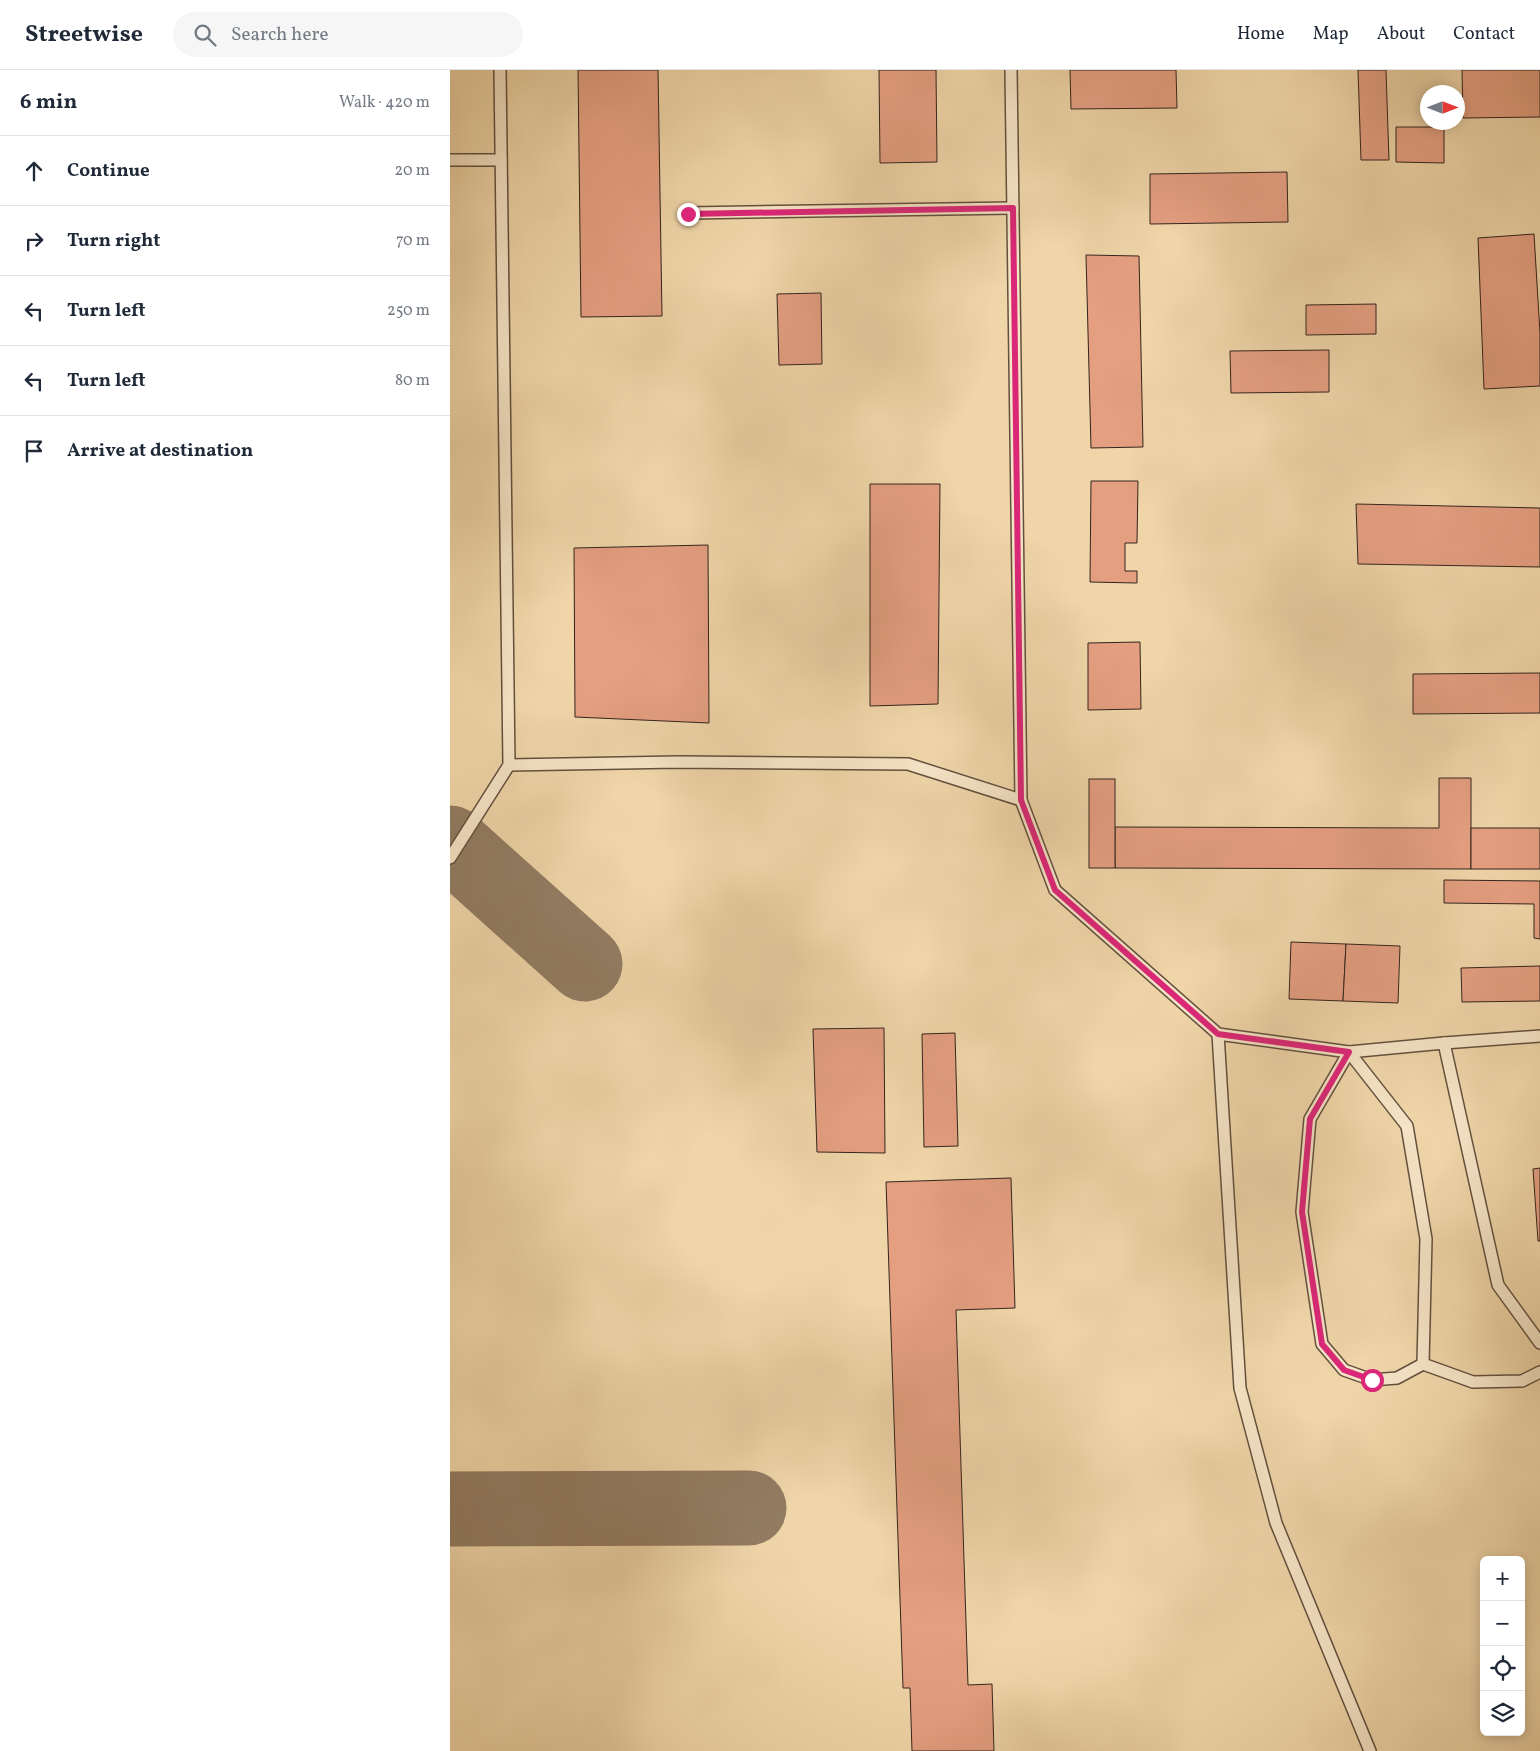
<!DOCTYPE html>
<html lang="en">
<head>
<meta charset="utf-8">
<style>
  :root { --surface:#fff; --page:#f6f6f7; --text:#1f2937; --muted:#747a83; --line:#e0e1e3 }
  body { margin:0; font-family:Vollkorn,serif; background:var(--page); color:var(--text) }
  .controls { position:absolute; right:15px; bottom:15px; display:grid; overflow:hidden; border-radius:8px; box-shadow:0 2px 12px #0003 }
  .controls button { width:45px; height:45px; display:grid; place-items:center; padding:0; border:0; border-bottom:1px solid var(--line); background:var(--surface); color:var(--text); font:25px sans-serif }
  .compass { position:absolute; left:970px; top:15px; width:45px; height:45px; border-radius:50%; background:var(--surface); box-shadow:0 2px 12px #0003; rotate:90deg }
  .stop { position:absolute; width:15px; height:15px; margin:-11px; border:4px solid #db2777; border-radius:50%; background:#fff }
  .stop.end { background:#db2777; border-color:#fff; box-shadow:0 1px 5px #0008 }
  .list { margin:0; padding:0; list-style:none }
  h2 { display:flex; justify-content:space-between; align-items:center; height:65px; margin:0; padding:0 20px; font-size:21px }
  h2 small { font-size:16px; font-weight:400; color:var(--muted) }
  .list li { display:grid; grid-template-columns:32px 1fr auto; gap:15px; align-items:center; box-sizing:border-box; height:70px; padding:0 20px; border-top:1px solid var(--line) }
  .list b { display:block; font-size:19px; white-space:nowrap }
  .list em { font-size:16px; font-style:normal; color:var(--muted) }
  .icon { flex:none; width:28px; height:28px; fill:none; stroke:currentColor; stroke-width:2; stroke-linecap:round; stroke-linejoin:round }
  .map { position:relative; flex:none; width:1090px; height:1681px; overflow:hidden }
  header { display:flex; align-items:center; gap:30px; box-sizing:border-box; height:70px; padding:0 25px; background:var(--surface); border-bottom:1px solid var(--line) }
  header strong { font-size:24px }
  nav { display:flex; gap:28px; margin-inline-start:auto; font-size:18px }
  .search { width:350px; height:45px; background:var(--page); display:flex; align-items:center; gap:12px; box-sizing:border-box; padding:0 18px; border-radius:28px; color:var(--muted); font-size:19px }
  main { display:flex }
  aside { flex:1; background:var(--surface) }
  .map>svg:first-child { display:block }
</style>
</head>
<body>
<header>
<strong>Streetwise</strong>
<div class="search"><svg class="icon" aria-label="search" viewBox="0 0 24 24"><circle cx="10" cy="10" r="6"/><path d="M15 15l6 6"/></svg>Search here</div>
<nav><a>Home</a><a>Map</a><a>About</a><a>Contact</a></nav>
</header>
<main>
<aside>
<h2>6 min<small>Walk · 420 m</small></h2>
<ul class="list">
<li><svg class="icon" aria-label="ahead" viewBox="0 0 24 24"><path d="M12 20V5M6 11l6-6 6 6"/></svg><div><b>Continue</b></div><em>20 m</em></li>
<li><svg class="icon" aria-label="right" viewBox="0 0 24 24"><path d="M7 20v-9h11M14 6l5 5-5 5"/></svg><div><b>Turn right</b></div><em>70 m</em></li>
<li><svg class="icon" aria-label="left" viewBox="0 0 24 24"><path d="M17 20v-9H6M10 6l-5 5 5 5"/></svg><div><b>Turn left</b></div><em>250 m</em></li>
<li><svg class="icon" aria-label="left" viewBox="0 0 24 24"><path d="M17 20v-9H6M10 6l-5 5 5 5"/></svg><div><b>Turn left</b></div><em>80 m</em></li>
<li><svg class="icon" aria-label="arrive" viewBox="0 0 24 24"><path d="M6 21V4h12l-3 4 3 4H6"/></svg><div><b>Arrive at destination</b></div></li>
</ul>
</aside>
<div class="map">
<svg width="1090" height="1681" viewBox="0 0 1090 1681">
  <rect width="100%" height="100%" fill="#efd5a8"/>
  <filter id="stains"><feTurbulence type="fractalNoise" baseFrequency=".004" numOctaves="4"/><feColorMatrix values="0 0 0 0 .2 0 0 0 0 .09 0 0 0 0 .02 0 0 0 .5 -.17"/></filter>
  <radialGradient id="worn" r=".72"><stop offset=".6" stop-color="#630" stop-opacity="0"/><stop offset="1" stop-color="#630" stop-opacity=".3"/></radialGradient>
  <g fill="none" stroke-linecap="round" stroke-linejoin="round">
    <!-- taxiway -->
    <g stroke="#927c62" stroke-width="75">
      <polyline points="0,773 135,894"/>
      <polyline points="0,1439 299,1438"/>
    </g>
  </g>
  <!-- building -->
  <g fill="#e49f81" stroke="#34241c">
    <polygon points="128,0 208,0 212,246 131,247"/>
    <polygon points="429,0 486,0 487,92 430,93"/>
    <polygon points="620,0 726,0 727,38 621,39"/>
    <polygon points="908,0 936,0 939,90 911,90"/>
    <polygon points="1012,0 1090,0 1090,47 1013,48"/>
    <polygon points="946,57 994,57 994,93 946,92"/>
    <polygon points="837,102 838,152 700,154 700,104"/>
    <polygon points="1084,164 1090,263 1090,316 1034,319 1028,168"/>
    <polygon points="636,185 689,186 693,377 641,378"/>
    <polygon points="371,223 372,294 329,295 327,224"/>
    <polygon points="926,234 926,264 856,265 856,235"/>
    <polygon points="879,280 879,322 781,323 780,281"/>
    <polygon points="641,411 688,411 687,473 675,473 675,501 687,501 687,513 640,512"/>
    <polygon points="420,414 490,414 488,634 420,636"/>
    <polygon points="906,434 1090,438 1090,497 908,494"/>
    <polygon points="258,475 259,653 125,647 124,478"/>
    <polygon points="690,572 691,639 638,640 638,573"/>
    <polygon points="1090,603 1090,643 963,644 963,604"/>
    <polygon points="989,708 1021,708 1021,799 665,798 665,757 989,758"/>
    <rect x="639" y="709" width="26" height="89"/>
    <rect x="1021" y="758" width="69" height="41"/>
    <polygon points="994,810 1090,811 1090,869 1084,868 1084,834 994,833"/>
    <polygon points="841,872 896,874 893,931 839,929"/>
    <polygon points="896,874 950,876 948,933 893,931"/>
    <polygon points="1090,896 1090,931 1012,932 1011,898"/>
    <polygon points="434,958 435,1083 367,1082 363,959"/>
    <polygon points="505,963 508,1076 474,1077 472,964"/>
    <polygon points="1090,1098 1090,1171 1088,1171 1083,1099"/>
    <polygon points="561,1108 565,1238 506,1240 518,1615 542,1614 544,1681 462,1681 460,1618 453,1618 436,1112"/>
  </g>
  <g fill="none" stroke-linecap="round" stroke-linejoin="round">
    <!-- lane casing -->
    <g stroke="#63503f" stroke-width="14">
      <g id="lane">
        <polyline points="561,0 571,730 605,820 768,964 899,982 957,1056 976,1169 973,1294 1023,1312 1072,1311 1090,1302"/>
        <polyline points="0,90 51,90"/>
        <polyline points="238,143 563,138"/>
        <polyline points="59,695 227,692 458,694 571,730"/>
        <polyline points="0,788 59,695 50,0"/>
        <polyline points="768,964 790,1318 826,1453 920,1681"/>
        <polyline points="994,973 1090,966"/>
        <polyline points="973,1294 947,1308 922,1310 894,1300 872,1274 852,1142 860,1049 899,982 994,973 1048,1215 1090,1273"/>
      </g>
    </g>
    <!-- lane -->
    <use href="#lane" stroke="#f5e4c6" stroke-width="11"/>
  </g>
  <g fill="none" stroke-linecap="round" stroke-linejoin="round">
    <!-- route -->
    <polyline stroke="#db2777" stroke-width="6" points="238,144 563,138 571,730 605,820 768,964 899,982 860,1049 852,1142 872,1274 894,1300 922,1310"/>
  </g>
  <rect width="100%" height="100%" filter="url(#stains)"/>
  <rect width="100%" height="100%" fill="url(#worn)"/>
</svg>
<div class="controls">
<button>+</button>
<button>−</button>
<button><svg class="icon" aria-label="locate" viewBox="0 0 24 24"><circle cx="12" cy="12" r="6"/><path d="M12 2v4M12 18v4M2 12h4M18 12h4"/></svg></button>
<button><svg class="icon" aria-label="layers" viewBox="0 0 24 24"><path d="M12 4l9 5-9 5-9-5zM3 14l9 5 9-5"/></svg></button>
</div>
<svg class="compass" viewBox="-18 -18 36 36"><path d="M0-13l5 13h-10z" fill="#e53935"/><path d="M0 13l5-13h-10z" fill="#747a83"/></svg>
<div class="stop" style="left:922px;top:1310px"></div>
<div class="stop end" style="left:238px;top:144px"></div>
</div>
</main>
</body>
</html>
